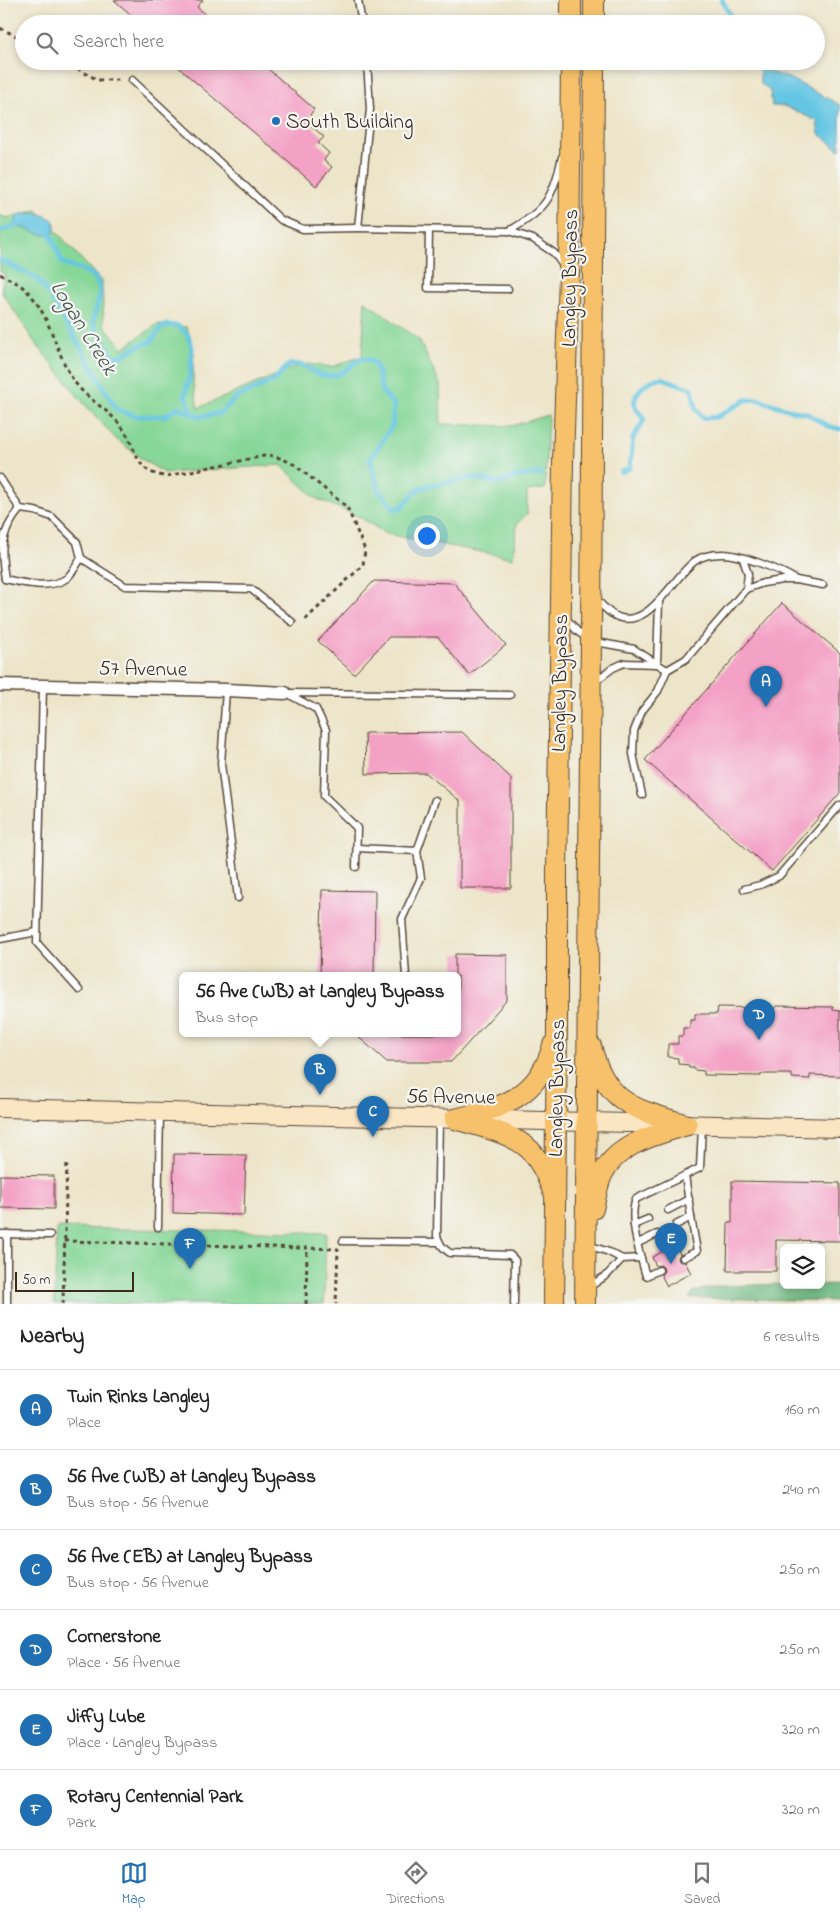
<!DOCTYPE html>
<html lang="en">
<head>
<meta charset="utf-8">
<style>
  :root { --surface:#fff; --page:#f2f2f2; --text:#222; --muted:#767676; --line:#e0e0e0; --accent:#1f6fb2 }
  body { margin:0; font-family:"Indie Flower",sans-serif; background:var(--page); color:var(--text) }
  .controls { position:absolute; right:15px; bottom:15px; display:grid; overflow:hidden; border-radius:8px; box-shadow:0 2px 8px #0003 }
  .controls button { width:45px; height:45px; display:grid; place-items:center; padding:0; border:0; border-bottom:1px solid var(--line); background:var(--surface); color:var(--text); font:25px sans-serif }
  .scale { position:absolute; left:15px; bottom:12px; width:119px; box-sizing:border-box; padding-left:5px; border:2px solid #3b2a1e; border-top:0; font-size:14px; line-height:18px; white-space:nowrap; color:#3b2a1e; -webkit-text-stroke:4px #f6f6f2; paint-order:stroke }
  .you { position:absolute; left:426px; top:535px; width:18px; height:18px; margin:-12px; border:4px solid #fff; border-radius:50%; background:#1a73e8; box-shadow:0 0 0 8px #1a73e833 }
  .badge { display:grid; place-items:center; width:32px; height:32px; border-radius:50%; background:var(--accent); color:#fff; font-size:16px; font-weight:700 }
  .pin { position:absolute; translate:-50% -41px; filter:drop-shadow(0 1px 2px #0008) }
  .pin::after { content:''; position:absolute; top:26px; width:18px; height:15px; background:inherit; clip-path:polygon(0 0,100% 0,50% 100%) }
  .popup { position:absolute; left:179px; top:972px; width:282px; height:65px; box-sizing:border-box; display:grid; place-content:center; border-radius:8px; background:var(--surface); filter:drop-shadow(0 1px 4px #0005); font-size:16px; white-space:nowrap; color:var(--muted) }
  .popup b { font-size:19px; color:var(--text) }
  .popup::after { content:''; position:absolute; left:50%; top:100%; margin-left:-10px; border:10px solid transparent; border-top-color:var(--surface) }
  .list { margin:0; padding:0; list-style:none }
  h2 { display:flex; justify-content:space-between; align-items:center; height:65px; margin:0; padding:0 20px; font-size:21px }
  h2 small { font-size:16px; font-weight:400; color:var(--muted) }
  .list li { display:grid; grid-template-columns:32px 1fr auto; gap:15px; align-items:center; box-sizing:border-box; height:80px; padding:0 20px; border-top:1px solid var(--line) }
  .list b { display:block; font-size:19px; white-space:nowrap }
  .list p { margin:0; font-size:16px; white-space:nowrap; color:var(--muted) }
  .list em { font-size:16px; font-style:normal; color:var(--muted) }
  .icon { flex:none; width:28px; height:28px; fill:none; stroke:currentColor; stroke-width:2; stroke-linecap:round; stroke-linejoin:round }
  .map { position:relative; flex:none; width:840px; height:1304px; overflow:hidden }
  .search { position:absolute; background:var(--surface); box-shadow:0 2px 8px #0003; left:15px; right:15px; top:15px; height:55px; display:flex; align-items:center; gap:12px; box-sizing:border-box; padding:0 18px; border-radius:28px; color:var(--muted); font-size:19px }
  .sheet { height:545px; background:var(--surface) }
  nav { display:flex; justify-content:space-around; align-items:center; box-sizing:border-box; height:70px; border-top:1px solid var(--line); background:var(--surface); font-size:14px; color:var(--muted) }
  nav a { display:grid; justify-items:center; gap:2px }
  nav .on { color:var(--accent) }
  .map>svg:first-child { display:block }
</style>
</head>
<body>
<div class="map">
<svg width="840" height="1304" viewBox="0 0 840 1304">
  <rect width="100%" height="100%" fill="#f6f6f2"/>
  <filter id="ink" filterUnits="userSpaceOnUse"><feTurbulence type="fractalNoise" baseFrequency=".02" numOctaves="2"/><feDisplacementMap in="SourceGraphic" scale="10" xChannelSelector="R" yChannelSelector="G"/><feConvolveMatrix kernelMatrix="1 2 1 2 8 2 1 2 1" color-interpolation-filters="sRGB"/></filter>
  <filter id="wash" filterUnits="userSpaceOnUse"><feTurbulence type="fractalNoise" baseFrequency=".0096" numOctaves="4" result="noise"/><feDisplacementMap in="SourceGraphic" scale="20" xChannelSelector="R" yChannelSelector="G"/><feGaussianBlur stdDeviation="1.12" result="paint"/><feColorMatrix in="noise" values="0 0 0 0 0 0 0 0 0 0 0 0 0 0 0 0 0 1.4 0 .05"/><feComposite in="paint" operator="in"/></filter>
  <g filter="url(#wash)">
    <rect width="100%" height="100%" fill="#ede5c9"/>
    <!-- green -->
    <g fill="#86d798" stroke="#60805b">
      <polygon points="37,210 102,282 104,325 123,348 158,324 187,327 194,353 193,382 198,408 293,368 307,364 332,367 362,356 365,301 419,340 440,384 441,424 512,426 548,415 545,489 527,491 527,514 517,524 513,558 386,534 358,516 315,498 281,465 164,473 143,460 115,438 80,399 33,340 1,291 5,274 0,272 0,215 6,218"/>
      <polygon points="57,1228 261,1231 326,1233 324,1304 54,1304"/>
    </g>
    <!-- forest -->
    <polygon fill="#6cb880" stroke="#54714f" points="784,1284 784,1285 840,1284 840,1301 689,1298 693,1292 719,1286"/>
    <!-- water -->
    <g fill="#65c6e3" stroke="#507880">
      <polygon points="760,69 789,78 840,105 840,150 819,134 817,121 784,106 772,106 770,91 760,83"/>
      <path d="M 35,213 C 47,216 59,218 54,233 L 44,235 L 16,226 L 16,217 L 22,214 Z"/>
    </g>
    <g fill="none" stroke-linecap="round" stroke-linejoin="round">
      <!-- stream -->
      <g stroke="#65c6e3" stroke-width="5">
        <polyline points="722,0 735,24"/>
        <polyline points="756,61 760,69 765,72"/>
        <polyline points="0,231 21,224"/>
        <path d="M 47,231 L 52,237 L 62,262 C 71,269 83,267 93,276 C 110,292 90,311 94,325 C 97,335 107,346 112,355 L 120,357 L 140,345 L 151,342 L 161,328 L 167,325 L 178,326 L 188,335 L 192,347 L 191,369 L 185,396 L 193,414 L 200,417 L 220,413 L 237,397 L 273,381 L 289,365 C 311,361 312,380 336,375 C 350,372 360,348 376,365 L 382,391 L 394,405 L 392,426 L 370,460 L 379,491 L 395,509 L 401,508 L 417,490 L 427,486 L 472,478 L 500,483 L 517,476 L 541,474"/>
        <polyline points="0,260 35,277 50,295 117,410 136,416 165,416 178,407 192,414"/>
        <path d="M 621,472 L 630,468 L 633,438 L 644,420 C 642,414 637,412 635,406 C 632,392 649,379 662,378 L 692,389 L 696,409 L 703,418 L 717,417 L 746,400 L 756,399 L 794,411 L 806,413 L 828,426 L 840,429"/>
      </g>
    </g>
    <g id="blocks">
      <!-- building -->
      <g fill="#f4a1c6">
        <polygon points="114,0 203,0 197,7 216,24 142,24"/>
        <polygon points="171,61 259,61 314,109 310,115 313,118 309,124 324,137 318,143 329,153 324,160 332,167 316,186"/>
        <polygon points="374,581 454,583 506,645 469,675 438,637 389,637 354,674 318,641"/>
        <polygon points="782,603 840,653 840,793 772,871 645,760"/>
        <polygon points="462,732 511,778 511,888 460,888 460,801 426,773 366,774 365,733"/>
        <polygon points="322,890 375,891 374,976 320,976"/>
        <polygon points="455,954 507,955 507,1000 451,1062 387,1062 355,1034 458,1034 458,976 455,976"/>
        <polygon points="776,1006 833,1007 833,1010 840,1011 840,1076 810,1075 810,1079 792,1078 792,1074 761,1074 761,1076 704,1075 704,1071 694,1070 694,1068 689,1068 689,1065 678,1064 678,1058 668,1057 668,1044 678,1044 678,1036 683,1036 683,1028 690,1028 690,1020 695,1020 695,1014 717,1014 718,1007 776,1008"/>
        <polygon points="174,1154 246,1155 244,1215 173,1213"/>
        <polygon points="0,1175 54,1176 54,1209 0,1208"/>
        <polygon points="732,1181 840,1183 840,1241 776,1240 776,1271 727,1271 728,1223 732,1223"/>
        <polygon points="676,1245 680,1254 678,1257 679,1261 685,1262 691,1273 667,1286 661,1275 664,1271 663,1267 660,1265 656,1266 652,1257"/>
      </g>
    </g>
  </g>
  <g filter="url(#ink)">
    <use href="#blocks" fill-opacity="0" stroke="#564638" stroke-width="1"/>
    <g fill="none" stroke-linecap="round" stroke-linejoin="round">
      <!-- lane casing -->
      <g stroke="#564638" stroke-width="9">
        <g id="lane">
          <polyline points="358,0 362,24"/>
          <polyline points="367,61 370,109 358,228 509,231 533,239 554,253 564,267"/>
          <polyline points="132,80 281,220 303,229 358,228"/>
          <polyline points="429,230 428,288 508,289"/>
          <path d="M 509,231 C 546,210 553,198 562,157"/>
          <polyline points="0,478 20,509"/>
          <polyline points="743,559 748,574 746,589"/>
          <path d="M 5,579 C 22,583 51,590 67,578 C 73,572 77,565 81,558 L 125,586 L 251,589 L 292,622"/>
          <path d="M 5,579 C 0,549 0,533 20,509 L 35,511 L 52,517 L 77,542 L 81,558"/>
          <path d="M 595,598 C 600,603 606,610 612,614 C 647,636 673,576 695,561 C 702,556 713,554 721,554 C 737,553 782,570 796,580"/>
          <polyline points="565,617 577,631 591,641 634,649 667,670"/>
          <polyline points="594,682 613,668 624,663 657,664 659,601"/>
          <polyline points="43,686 37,943 79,990"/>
          <polyline points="226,690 221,764 238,898"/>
          <polyline points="285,693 510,695"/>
          <polyline points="286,693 316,709 326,730 324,796 357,828 356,867"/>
          <polyline points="642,795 633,754 634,731 642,711 658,691 667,670 686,659 746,589 763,583 783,580 796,580 823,585"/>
          <polyline points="357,848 417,851 435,800"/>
          <polyline points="744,889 760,885 779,876 840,805"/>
          <polyline points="0,939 37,932"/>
          <polyline points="406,976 402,919 421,878 417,851"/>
          <path d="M 439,1119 L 437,1236 C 440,1244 442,1248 450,1253 L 510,1255 L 515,1260 L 514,1304"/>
          <polyline points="668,1210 689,1199"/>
          <polyline points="634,1225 648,1219"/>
          <polyline points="676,1225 691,1217 685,1175"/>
          <polyline points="158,1227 160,1113"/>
          <polyline points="0,1234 50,1235"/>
          <polyline points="7,1234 7,1304"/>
          <polyline points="343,1241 439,1242"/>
          <polyline points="638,1243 657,1234"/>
          <polyline points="588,1245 609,1252 622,1259 641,1258"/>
          <polyline points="683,1258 697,1251 691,1217"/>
          <path d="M 659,1270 L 646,1276 C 640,1255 628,1219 636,1199 L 700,1168 L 702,1126"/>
          <polyline points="588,1288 608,1274 622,1259"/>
        </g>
      </g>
      <!-- street casing -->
      <g stroke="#564638" stroke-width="15">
        <polyline id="street" points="0,685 226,690 285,693"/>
      </g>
      <!-- secondary casing -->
      <g stroke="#564638" stroke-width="20">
        <polyline id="secondary" points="0,1108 840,1128"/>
      </g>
      <!-- primary casing -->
      <g stroke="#564638" stroke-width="22">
        <g id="primary">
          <polyline points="571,0 571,24"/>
          <polyline points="594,0 594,24"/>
          <path d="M 591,1046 C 606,1105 635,1109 687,1125"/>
          <path d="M 455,1119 C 502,1108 539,1097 553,1045"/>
          <path d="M 455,1119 C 478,1126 513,1133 530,1150 C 541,1162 547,1177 553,1191"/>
          <path d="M 593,1209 C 596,1198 597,1186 602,1175 C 617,1143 656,1135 687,1125"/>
          <polyline points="554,1304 557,1027 557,871 563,462 569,274 571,61"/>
          <polyline points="585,1304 591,641 594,61"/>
        </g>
      </g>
      <!-- path -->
      <g stroke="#564638" stroke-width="3" stroke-dasharray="4 4" stroke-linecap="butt">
        <polyline points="0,28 24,40"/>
        <polyline points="63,61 98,80 122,80"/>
        <path d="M 0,274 C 7,278 14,281 20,285 C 48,305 55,351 72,378 C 84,398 107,408 121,426 C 138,447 133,474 167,476 L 269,455 L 283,459 L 295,465 L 347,507 L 365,550 L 363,565 L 303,622"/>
        <polyline points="64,1241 338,1249 336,1304"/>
        <polyline points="63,1304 67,1160"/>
        <polyline points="306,1304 307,1248"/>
      </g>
      <!-- lane -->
      <use href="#lane" stroke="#fff" stroke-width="6"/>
      <!-- street -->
      <use href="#street" stroke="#fff" stroke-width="12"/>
      <!-- secondary -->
      <use href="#secondary" stroke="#fbe6c4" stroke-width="18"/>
      <!-- primary -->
      <use href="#primary" stroke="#f6c16b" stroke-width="20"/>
    </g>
  </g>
  <!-- markers -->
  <circle fill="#1f6fb2" stroke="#f6f6f2" stroke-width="2" cx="276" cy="121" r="5"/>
  <g text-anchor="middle" stroke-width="4.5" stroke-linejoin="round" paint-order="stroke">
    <!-- poi labels -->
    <g font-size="21" fill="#3b2a1e" stroke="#f6f6f2" text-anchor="start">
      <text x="286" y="128">South Building</text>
    </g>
    <!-- street labels -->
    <g font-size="21" fill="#3b2a1e" stroke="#f6f6f2">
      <text transform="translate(569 278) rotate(-89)" y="7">Langley Bypass</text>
      <text transform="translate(143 668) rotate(1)" y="7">57 Avenue</text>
      <text transform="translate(559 683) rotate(-89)" y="7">Langley Bypass</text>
      <text transform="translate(556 1088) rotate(-89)" y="7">Langley Bypass</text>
      <text transform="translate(451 1096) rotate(1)" y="7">56 Avenue</text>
    </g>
    <!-- water labels -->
    <g font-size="22" font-style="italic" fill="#485959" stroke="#f6f6f2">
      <text transform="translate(85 327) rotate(58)" y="8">Logan Creek</text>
    </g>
  </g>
</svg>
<div class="controls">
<button><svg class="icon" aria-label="layers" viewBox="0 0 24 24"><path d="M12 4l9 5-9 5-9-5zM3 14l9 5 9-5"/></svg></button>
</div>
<div class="scale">50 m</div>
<div class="you"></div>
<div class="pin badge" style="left:766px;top:707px">A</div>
<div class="pin badge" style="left:320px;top:1095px">B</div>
<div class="popup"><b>56 Ave (WB) at Langley Bypass</b>Bus stop</div>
<div class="pin badge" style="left:373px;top:1137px">C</div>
<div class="pin badge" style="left:759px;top:1040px">D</div>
<div class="pin badge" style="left:671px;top:1264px">E</div>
<div class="pin badge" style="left:190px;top:1269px">F</div>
<div class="search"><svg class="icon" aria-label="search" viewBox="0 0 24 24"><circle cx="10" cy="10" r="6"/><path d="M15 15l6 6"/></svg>Search here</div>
</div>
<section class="sheet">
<h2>Nearby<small>6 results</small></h2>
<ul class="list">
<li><span class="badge">A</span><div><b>Twin Rinks Langley</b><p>Place</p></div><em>160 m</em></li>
<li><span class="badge">B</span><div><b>56 Ave (WB) at Langley Bypass</b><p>Bus stop · 56 Avenue</p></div><em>240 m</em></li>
<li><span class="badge">C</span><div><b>56 Ave (EB) at Langley Bypass</b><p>Bus stop · 56 Avenue</p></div><em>250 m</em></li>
<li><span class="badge">D</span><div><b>Cornerstone</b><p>Place · 56 Avenue</p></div><em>250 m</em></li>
<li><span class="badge">E</span><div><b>Jiffy Lube</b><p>Place · Langley Bypass</p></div><em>320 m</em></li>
<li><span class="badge">F</span><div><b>Rotary Centennial Park</b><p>Park</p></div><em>320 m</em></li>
</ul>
</section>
<nav>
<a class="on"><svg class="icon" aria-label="map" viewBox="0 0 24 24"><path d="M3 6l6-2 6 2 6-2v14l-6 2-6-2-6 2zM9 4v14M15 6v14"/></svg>Map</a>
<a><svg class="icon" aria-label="directions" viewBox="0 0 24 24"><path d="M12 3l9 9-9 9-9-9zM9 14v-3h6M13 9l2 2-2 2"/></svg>Directions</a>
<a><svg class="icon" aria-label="saved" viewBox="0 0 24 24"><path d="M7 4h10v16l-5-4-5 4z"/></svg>Saved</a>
</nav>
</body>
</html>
